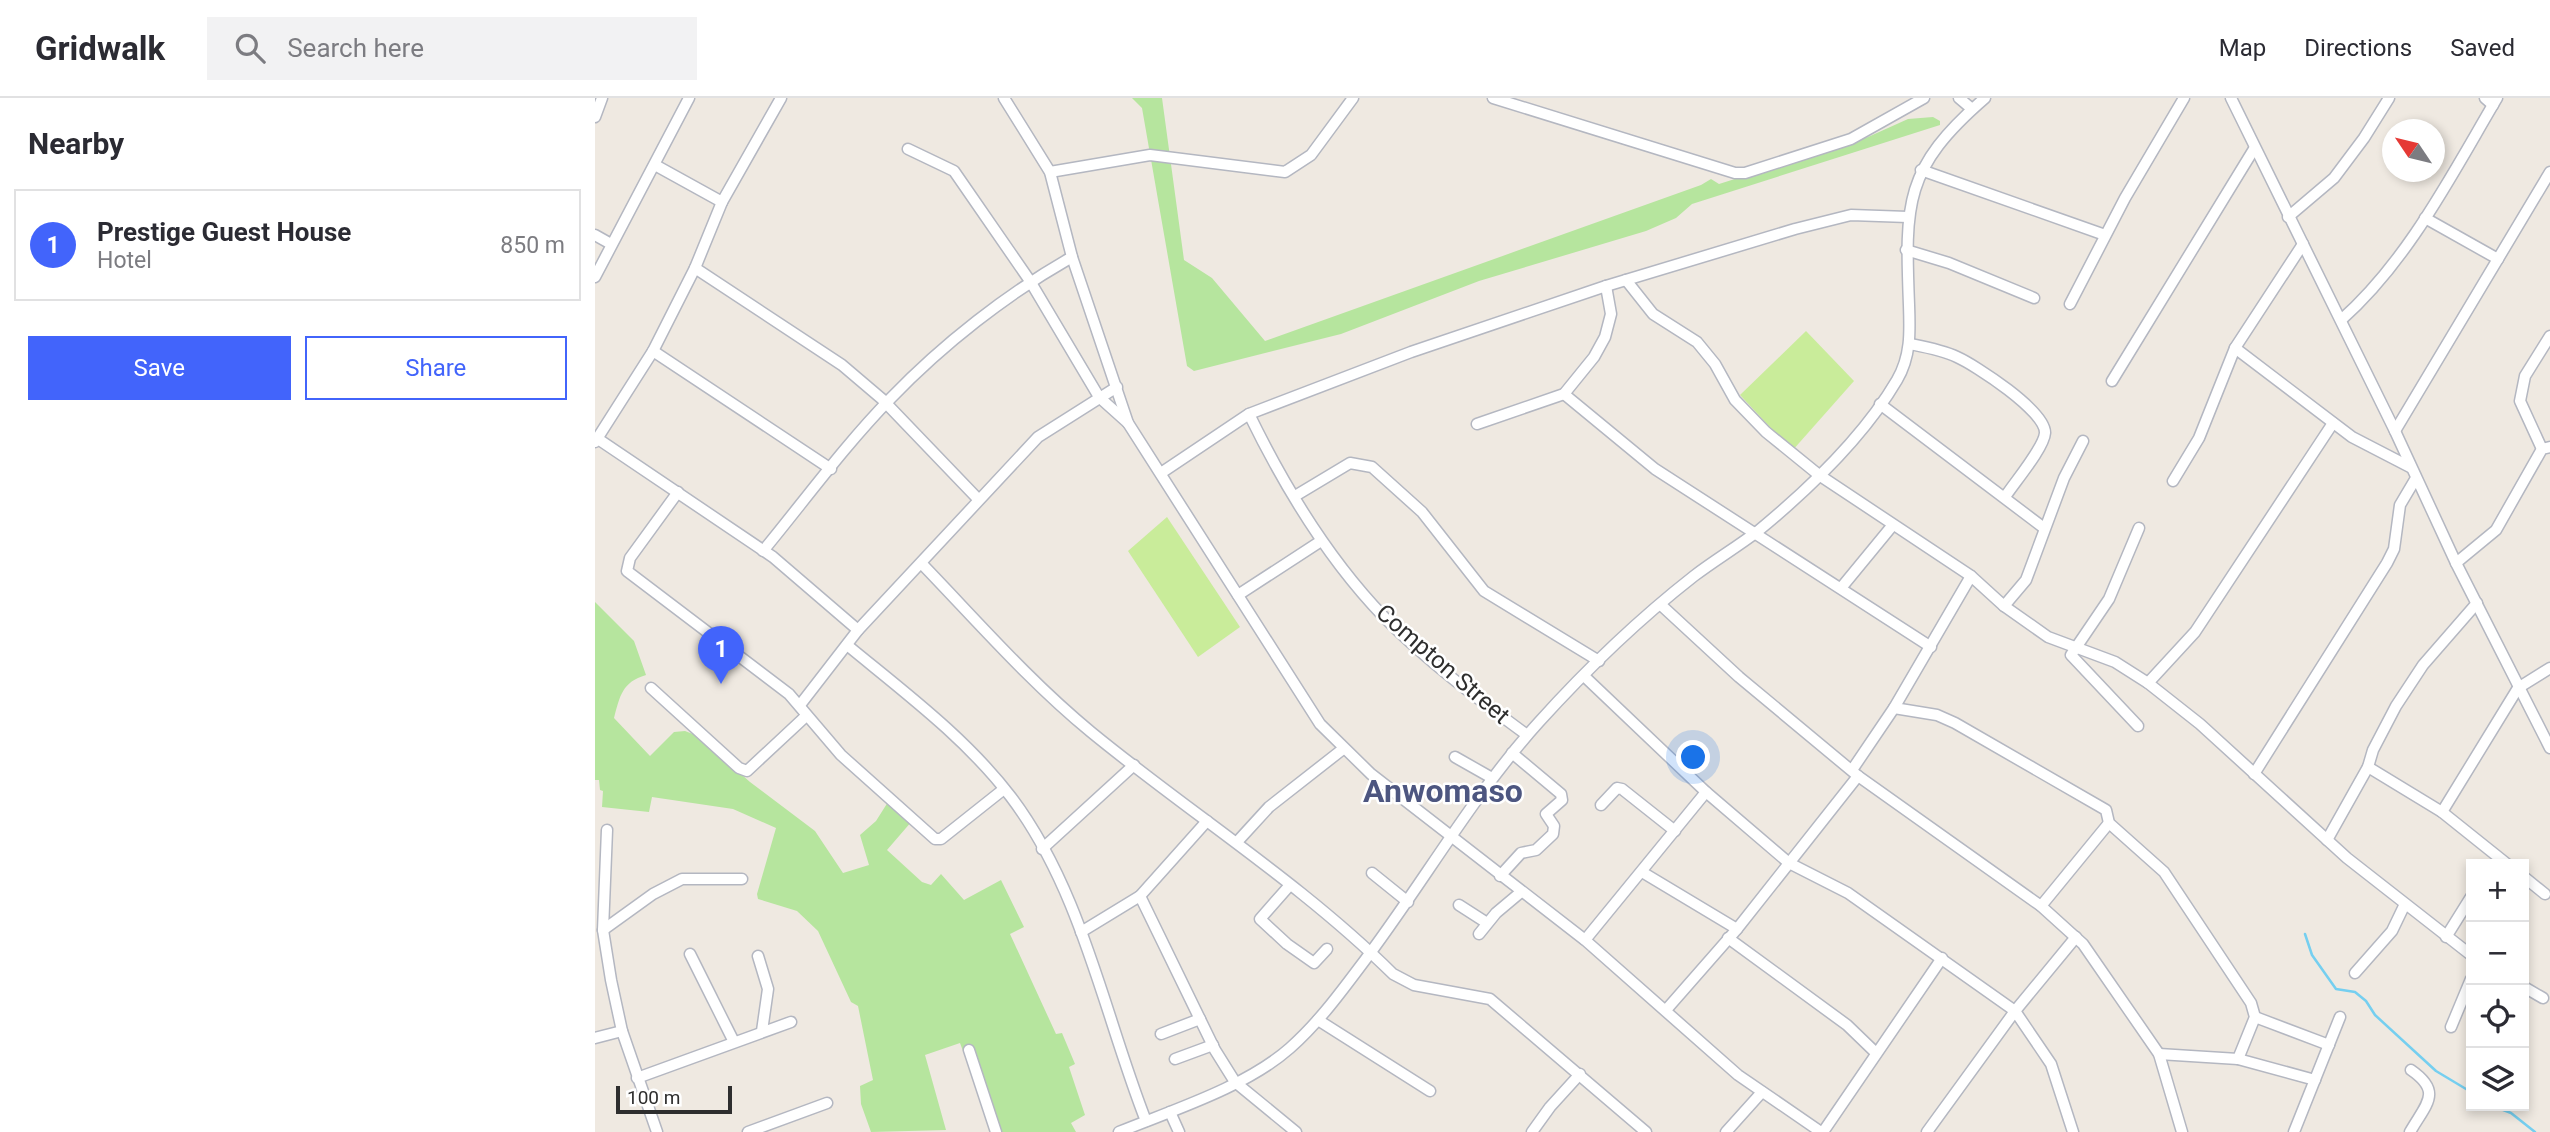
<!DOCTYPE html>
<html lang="en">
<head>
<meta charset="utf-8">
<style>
  :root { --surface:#fff; --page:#f2f2f3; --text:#2b2b33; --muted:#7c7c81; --line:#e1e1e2; --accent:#4264fb }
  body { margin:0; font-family:Roboto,sans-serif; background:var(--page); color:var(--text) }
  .controls { position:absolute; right:21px; bottom:21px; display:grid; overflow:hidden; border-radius:0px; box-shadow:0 4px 10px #0003 }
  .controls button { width:63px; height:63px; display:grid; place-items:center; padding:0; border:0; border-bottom:2px solid var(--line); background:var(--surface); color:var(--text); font:35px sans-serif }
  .compass { position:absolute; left:1787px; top:21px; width:63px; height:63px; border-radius:50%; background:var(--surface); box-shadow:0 4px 10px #0003; rotate:305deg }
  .scale { position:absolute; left:21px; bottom:18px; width:116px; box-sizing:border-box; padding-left:7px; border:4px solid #2e2e2e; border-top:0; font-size:19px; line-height:24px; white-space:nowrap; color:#2e2e2e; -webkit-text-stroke:5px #fff; paint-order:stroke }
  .you { position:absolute; left:1099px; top:660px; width:24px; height:24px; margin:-18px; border:5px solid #fff; border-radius:50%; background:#1a73e8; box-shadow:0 0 0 10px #1a73e833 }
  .badge { display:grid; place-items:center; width:46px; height:46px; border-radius:50%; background:var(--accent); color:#fff; font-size:23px; font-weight:700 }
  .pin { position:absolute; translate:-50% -58px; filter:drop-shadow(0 2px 4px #0008) }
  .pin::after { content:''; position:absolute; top:37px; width:24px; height:21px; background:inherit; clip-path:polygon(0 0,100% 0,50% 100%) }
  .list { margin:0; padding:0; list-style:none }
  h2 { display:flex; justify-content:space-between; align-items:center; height:91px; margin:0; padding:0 28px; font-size:30px }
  h2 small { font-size:23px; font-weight:400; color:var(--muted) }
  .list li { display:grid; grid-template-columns:46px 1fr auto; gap:21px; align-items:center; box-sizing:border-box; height:112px; margin:0 14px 14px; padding:0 14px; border:2px solid var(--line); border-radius:0px }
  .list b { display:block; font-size:26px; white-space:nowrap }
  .list p { margin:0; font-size:23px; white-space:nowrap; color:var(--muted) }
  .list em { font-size:23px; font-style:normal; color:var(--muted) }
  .actions { display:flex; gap:14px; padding:21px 28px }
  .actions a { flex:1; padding:16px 0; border:2px solid var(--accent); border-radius:0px; text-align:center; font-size:24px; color:var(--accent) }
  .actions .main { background:var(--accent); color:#fff }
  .icon { flex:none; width:38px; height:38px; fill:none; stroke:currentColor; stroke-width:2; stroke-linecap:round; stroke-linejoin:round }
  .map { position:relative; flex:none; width:1955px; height:1034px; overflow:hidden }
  header { display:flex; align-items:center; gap:42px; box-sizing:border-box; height:98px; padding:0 35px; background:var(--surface); border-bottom:2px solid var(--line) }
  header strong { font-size:33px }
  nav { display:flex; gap:38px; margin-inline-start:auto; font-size:24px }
  .search { width:490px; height:63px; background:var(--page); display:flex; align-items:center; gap:18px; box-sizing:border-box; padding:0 24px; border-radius:0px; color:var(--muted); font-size:26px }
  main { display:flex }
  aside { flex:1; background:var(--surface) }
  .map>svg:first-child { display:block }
</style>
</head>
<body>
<header>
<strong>Gridwalk</strong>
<div class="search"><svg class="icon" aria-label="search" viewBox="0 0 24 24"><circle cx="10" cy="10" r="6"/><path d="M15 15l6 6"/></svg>Search here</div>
<nav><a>Map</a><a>Directions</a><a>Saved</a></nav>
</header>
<main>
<aside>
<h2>Nearby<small></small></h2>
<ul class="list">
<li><span class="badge">1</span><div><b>Prestige Guest House</b><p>Hotel</p></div><em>850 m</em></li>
</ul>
<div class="actions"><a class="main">Save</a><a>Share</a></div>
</aside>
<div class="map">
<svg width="1955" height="1034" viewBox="0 0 1955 1034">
  <rect width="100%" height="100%" fill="#efe9e1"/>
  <!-- green -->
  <g fill="#b6e59e">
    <polygon points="537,0 567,0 589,162 617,180 670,243 1106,87 1116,81 1124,86 1273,39 1313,21 1338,19 1345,23 1345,27 1097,106 1081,120 1051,133 884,183 746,236 599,273 592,268 547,10"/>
    <path d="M 0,504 L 39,543 L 51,577 C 27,584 25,598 19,620 L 55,658 L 79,634 L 90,633 L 103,638 L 155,684 L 220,733 L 248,775 L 274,767 L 265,737 L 281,723 L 293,704 L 317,723 L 292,752 L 327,784 L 336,787 L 346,776 L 369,802 L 406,782 L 429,829 L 415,836 L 461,936 L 467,935 L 480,966 L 474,969 L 490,1017 L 476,1025 L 481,1034 L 404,1034 L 376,951 L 368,953 L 365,945 L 330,957 L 351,1032 L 276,1034 L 266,1006 L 265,988 L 278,982 L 263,908 L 256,904 L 223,833 L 202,813 L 163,801 L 162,796 L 181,730 L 138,711 L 57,699 L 54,714 L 7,709 L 8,693 L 5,692 L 4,682 L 0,682 Z"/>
  </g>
  <!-- pitch -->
  <g fill="#c9ec9a">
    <polygon points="1211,233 1259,283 1197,353 1145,297"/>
    <polygon points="572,419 645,529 603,559 533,453"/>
  </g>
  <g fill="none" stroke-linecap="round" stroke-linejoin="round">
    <!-- stream -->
    <g stroke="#75cff0" stroke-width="2.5">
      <polyline points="1710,836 1717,857 1741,891 1760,894 1771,903 1780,917 1841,973 1876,994"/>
      <polyline points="1898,1008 1916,1015 1940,1034"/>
    </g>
    <!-- minor casing -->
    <g stroke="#b4b7c1" stroke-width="13">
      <g id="minor">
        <polyline points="409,0 455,74 477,159 533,325 725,626 776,676 990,842 1143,977 1226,1034"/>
        <polyline points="898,0 1140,75 1150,75 1256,41 1329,0"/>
        <polyline points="1364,0 1377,11"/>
        <polyline points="1636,0 1800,333 1861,465 1955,650"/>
        <polyline points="1890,0 1898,7"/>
        <polyline points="0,19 7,0"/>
        <polyline points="313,51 359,73 435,183 504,299 533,325"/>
        <polyline points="60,67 127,104"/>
        <polyline points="1326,72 1510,137"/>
        <polyline points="455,74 555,57 690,74 716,57 758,0"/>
        <polyline points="1693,119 1739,80 1769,40 1794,0"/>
        <polyline points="1830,120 1903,161"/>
        <polyline points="0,137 16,146"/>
        <polyline points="1311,152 1354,165 1439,200"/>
        <polyline points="100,170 247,267 287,301 383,401"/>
        <polyline points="0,179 94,0"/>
        <polyline points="1031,182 1058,216 1102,244 1120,266 1140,302 1171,334 1224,377 1376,478 1409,508 1453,539 1520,564 1553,585 1605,626 1752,760 1876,857"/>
        <polyline points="1475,206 1530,100 1589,0"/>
        <path d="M 1746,222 C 1813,163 1857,76 1902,0"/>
        <path d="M 1315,246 C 1330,249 1347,252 1362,259 C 1380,267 1451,313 1450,335 C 1449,350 1419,385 1410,399"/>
        <polyline points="1640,250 1757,339 1815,369"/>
        <polyline points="58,253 236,371"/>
        <polyline points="1517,283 1659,51"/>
        <polyline points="969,296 1060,371 1336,549"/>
        <polyline points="1285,306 1449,430"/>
        <path d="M 654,316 C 689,388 733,461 789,519 C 832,563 883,601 932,637"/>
        <polyline points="882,326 969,296 999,259 1010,239 1016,216 1011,188"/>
        <polyline points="1800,333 1955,74"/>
        <polyline points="3,341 178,459 263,532"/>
        <polyline points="0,344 58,253 100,170 127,104 186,0"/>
        <polyline points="1947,351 1925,303 1930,278 1955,238"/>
        <polyline points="566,375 654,316 816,254 1011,188 1200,131 1256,117 1313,119"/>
        <polyline points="1578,383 1604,340 1640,250 1708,146"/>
        <polyline points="83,394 35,460 32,473 194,596 246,657 340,741 346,741 409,691"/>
        <polyline points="700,398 755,365 777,369 827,414 889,493 1004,563"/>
        <path d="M 168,453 C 210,402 250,347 296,300 C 348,246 412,196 477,159"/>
        <polyline points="1861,465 1901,432 1947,351 1955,349"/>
        <path d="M 327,466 C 382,523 435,584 496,634 C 596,716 706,785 798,876 L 819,887 L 895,901 L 1051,1034"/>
        <polyline points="1246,490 1297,428"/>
        <polyline points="643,497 726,443"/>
        <polyline points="1066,507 1144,579 1263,678 1446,808 1488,846 1564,956 1587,1034"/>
        <polyline points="1409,508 1431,482 1469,380 1488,343"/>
        <path d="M 252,547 C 309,594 371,640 416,699 C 487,793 509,916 551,1023"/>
        <polyline points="989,578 1111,694 1194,765 1253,795 1420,913 1456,966 1478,1034"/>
        <polyline points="1553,585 1600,534 1738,325"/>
        <polyline points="56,590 144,670 152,673 210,619"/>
        <polyline points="205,607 263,532 443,339 522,289"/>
        <polyline points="1299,610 1342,617 1360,625 1511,712 1514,725 1569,774 1656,905 1660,919 1643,961"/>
        <polyline points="1543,628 1476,557 1514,501 1544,430"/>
        <polyline points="860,659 897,680"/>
        <polyline points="1773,669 1847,714 1912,766"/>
        <polyline points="1257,672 1299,610 1376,478"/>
        <polyline points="1659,676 1792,465 1799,451 1805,407 1821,380"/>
        <polyline points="1006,707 1022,690 1027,691 1080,733"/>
        <polyline points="1847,714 1923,590 1955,570"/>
        <polyline points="12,732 8,832 16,882 27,933 62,1034"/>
        <polyline points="1732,742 1773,669 1778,652 1801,608 1828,567 1882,505"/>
        <polyline points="642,744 674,709 748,651"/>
        <polyline points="447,751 539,667"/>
        <polyline points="1047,774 1142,831"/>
        <polyline points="777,775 813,804"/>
        <polyline points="905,778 926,755 941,752 958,736 959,728 951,716 967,702 966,696 917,655"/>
        <polyline points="1929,779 1950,796"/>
        <polyline points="695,787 665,821 692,846 719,865 732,851"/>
        <polyline points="545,798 620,952 640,984 701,1034"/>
        <polyline points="864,807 892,825"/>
        <polyline points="1446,808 1514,725"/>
        <polyline points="8,832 58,796 87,781 147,781"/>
        <polyline points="486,834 545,798 612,723"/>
        <polyline points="884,836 901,815 926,794"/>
        <polyline points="1851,839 1876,799"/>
        <polyline points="1133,840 1252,927 1280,954"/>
        <polyline points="990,842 1111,694"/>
        <polyline points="95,856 138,942"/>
        <polyline points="163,858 173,891 167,933"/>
        <polyline points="1760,875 1797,833 1810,806"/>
        <polyline points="1929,889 1948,900"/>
        <polyline points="1071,912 1142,831 1263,678"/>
        <polyline points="1660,919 1734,947"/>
        <polyline points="723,922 835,993"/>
        <polyline points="1856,929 1876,881"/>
        <polyline points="566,936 605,921"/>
        <polyline points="0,940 27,933"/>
        <polyline points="374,952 401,1034"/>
        <polyline points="1564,956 1643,961 1720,982"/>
        <polyline points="580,961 618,947"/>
        <polyline points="42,980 196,924"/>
        <polyline points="575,1014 584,1034"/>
        <polyline points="153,1034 232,1005"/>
        <path d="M 524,1034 C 578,1012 651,989 695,950 C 722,926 743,898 764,870 C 826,789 876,699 944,624 C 991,572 1044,521 1099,478 C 1120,462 1142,449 1163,433 C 1214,391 1268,340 1302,282 C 1316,258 1315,234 1314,207 C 1310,105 1309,70 1390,0"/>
        <polyline points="937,1034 955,1009 985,976"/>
        <polyline points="1131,1034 1167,994"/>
        <polyline points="1228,1034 1347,860"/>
        <polyline points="1332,1034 1420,913 1481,839"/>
        <polyline points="1699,1034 1745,919"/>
        <path d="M 1815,1034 C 1831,1006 1848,994 1816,972"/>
      </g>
    </g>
    <!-- minor -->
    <use href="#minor" stroke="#fff" stroke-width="10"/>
  </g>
  <g text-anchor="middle" stroke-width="5" stroke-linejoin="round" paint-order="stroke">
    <!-- street labels -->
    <g font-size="24" fill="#2e2e2e" stroke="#fff">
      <text transform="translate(848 566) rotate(41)" y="8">Compton Street</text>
    </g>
    <!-- district labels -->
    <g font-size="32" font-weight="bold" fill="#4d5680" stroke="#fff">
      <text x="848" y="704">Anwomaso</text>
    </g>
  </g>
</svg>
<div class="controls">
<button>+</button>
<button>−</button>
<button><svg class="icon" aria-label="locate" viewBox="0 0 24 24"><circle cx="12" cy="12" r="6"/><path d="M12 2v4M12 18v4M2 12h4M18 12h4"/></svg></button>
<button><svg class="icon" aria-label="layers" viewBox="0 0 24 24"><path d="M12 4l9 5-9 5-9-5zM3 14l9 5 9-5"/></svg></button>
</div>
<svg class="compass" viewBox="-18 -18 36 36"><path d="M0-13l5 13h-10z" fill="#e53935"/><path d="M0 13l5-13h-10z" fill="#7c7c81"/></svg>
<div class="scale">100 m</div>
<div class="you"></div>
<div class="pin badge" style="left:126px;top:586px">1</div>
</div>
</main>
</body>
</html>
